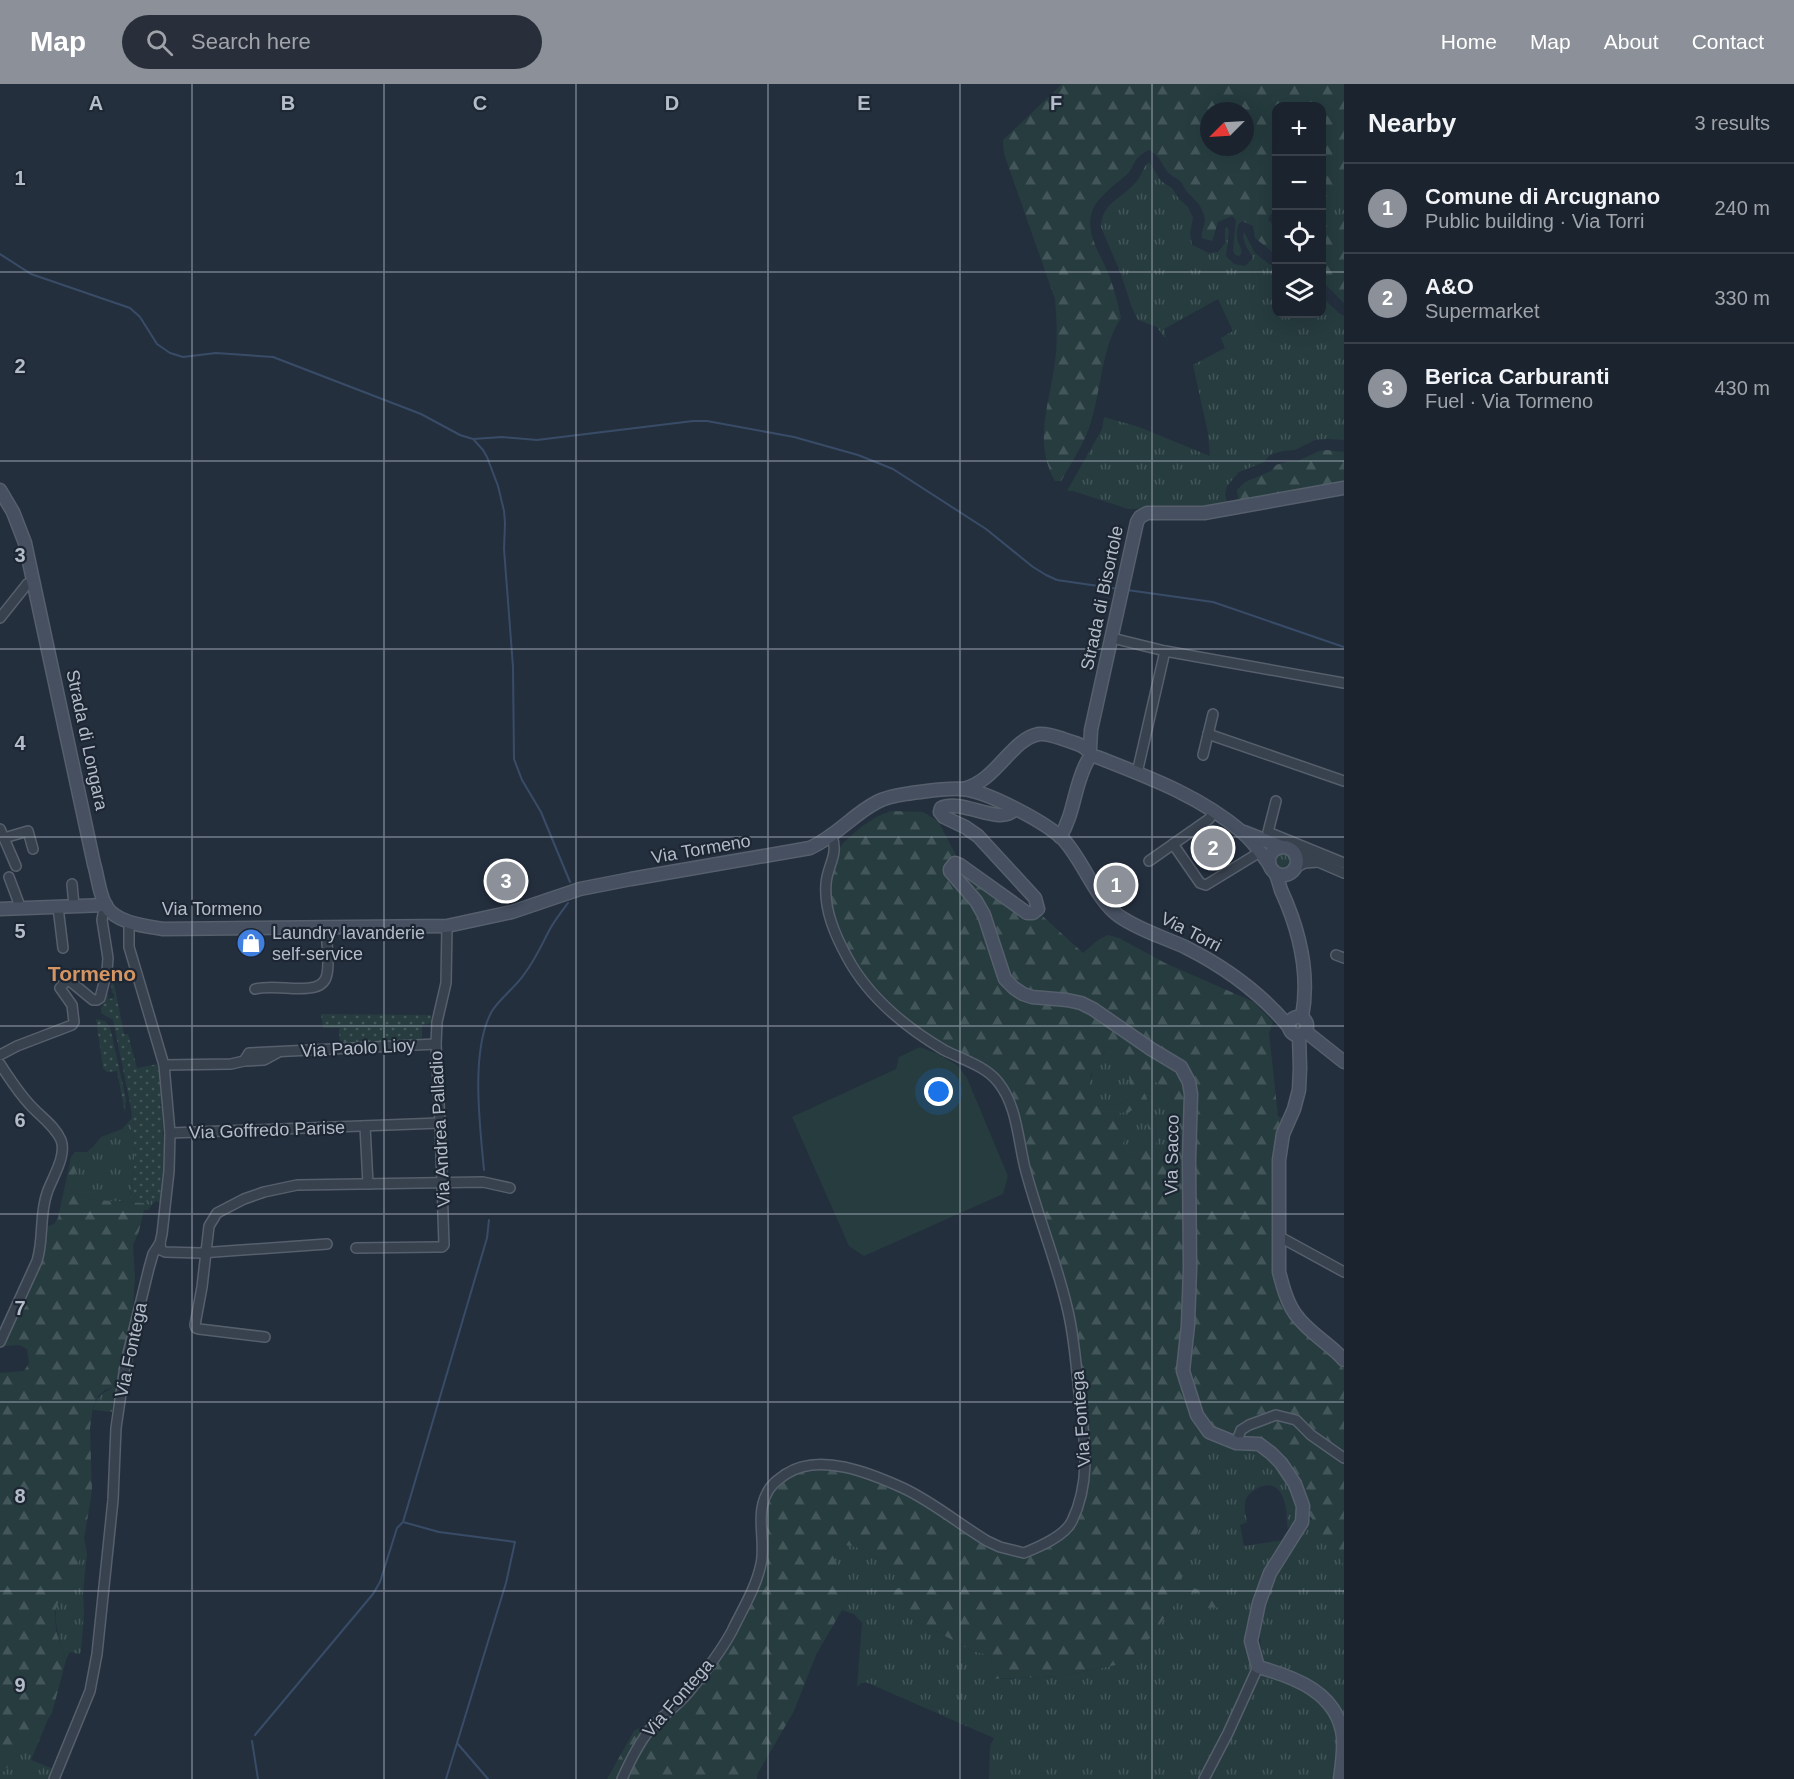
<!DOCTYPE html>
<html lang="en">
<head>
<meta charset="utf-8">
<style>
  :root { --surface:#1b232e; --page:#282f3a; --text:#f1f3f6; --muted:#a0a4aa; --line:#39404a; --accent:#8c9099 }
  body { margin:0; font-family:Arial,sans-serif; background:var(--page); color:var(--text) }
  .controls { position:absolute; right:18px; top:18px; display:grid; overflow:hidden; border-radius:12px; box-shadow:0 6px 24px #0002 }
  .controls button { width:54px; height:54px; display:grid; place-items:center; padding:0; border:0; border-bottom:2px solid var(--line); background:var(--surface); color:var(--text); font:30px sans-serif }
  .compass { position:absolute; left:1200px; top:18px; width:54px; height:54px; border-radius:50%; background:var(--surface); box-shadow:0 6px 24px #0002; rotate:246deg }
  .you { position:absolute; left:939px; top:1008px; width:21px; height:21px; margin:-15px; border:4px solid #fff; border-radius:50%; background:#1a73e8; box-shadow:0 0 0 9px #1a73e833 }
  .badge { display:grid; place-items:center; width:39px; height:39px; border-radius:50%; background:var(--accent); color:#fff; font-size:20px; font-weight:700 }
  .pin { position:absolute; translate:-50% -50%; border:3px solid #fff; box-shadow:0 2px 6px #0006 }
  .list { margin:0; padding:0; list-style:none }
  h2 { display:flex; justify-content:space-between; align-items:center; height:78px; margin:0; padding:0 24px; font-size:26px }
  h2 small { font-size:20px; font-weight:400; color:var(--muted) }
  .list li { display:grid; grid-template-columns:39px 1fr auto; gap:18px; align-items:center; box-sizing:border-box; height:90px; padding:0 24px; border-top:2px solid var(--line) }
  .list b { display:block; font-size:22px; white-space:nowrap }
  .list p { margin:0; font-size:20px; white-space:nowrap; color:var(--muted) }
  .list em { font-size:20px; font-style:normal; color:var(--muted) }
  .icon { flex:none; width:33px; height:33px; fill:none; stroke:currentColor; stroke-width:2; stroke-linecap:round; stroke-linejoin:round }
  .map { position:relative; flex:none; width:1344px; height:1695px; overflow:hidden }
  header { display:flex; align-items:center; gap:36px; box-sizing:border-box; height:84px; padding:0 30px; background:var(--accent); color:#fff }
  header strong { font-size:28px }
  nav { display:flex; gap:33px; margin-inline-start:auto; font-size:21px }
  .search { width:420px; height:54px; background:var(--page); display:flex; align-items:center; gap:15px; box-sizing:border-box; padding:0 21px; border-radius:33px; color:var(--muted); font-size:22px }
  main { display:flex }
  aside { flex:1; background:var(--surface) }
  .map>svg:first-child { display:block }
</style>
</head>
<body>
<header>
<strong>Map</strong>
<div class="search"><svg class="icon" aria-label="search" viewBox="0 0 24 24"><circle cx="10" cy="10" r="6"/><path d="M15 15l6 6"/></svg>Search here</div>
<nav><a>Home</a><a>Map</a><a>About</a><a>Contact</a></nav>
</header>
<main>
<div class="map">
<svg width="1344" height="1695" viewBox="0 0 1344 1695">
  <defs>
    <pattern id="grass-tufts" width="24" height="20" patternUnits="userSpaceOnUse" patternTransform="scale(1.5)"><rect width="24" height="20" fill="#263c3f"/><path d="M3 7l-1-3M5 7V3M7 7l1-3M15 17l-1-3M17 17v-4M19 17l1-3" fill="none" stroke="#435659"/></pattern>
    <pattern id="forest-firs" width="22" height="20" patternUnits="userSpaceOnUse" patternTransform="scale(1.5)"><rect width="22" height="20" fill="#263c3f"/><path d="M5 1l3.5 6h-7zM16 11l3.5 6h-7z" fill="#435659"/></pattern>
    <pattern id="park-dots" width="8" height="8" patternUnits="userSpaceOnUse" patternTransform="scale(1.5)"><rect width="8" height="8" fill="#263c3f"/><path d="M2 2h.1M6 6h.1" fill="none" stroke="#435659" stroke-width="1.8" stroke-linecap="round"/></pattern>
  </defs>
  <rect width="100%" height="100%" fill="#242f3e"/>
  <!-- grass -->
  <g fill="url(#grass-tufts)">
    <path d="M 1149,78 L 1161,97 L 1172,104 L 1179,115 L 1188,123 L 1193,134 L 1190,149 L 1192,161 L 1209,169 L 1218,168 L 1225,159 L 1225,144 L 1227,143 L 1229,146 L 1226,172 L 1234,180 L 1245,182 L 1253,174 C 1249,167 1241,156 1244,148 L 1255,169 L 1269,180 L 1276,183 L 1276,230 L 1322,230 L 1322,213 L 1339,229 L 1344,232 L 1344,356 L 1327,355 L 1315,356 L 1295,366 L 1283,367 L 1270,371 L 1264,378 L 1239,388 L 1227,402 L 1225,410 L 1228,424 L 1128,425 L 1073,407 L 1067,407 L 1102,345 L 1104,333 L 1139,343 L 1210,372 L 1208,349 L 1193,281 L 1225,264 L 1221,254 L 1233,247 L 1218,215 L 1164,245 L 1166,253 L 1164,253 L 1157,243 L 1138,236 L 1132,224 L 1121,190 L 1101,143 C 1101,117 1127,113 1139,94 C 1143,88 1143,83 1149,78 Z"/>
    <path d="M 1344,100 L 1344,130 C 1330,137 1330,151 1322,163 L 1322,109 Z"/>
    <circle cx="1283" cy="777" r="9"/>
    <path d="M 1110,961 L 1114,966 L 1115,973 L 1125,984 L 1129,991 L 1130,1015 C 1118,1022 1109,1023 1096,1021 C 1083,1004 1089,993 1100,977 C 1104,971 1104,966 1110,961 Z"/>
    <path d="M 1154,997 L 1171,1008 L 1175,1028 L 1175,1063 L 1168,1077 L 1158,1076 C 1154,1064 1158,1053 1156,1041 C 1154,1029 1149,1019 1144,1008 Z"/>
    <polygon points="1144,1021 1150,1055 1144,1069 1131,1073 1124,1069 1122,1063 1124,1056 1119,1043 1115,1039 1116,1031 1122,1028 1128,1029 1135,1024"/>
    <polygon points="132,1034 135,1070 130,1113 155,1117 151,1122 143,1119 98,1116 79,1111 73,1103 74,1086 83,1071 93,1063 101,1053 122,1045"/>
    <path d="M 118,1298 L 117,1313 L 112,1328 L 93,1326 C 99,1305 107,1311 118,1298 Z"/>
    <path d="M 1206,1357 L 1224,1358 L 1271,1369 L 1303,1422 L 1298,1445 L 1287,1443 C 1288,1424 1283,1390 1256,1405 C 1250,1409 1246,1412 1245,1419 C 1244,1425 1246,1432 1247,1438 L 1240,1441 L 1244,1462 L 1284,1456 L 1268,1490 L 1252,1586 L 1227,1649 L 1256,1585 L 1278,1589 L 1338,1630 L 1340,1695 L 989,1695 L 990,1662 L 994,1654 L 868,1599 L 861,1599 L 857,1603 L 862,1539 L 854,1530 L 842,1526 L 848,1511 L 833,1471 L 834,1465 C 847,1457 864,1464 875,1473 C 877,1474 881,1478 883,1479 C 894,1486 903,1488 908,1501 L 898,1504 L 916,1538 L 934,1546 L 972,1567 L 991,1571 L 992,1580 L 989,1589 L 1001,1595 L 1061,1592 L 1116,1581 L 1134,1571 L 1150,1554 L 1179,1514 L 1189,1510 L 1193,1504 L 1176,1506 L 1202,1435 L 1202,1364 Z"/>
    <polygon points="1314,1435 1344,1481 1344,1639 1338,1620 1330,1611 1304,1595 1267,1581 1261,1572 1260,1549 1266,1520 1280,1480 1307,1437"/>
    <path d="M 84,1453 L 87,1470 L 83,1508 L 84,1528 L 81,1568 L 79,1570 L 70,1568 L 66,1576 C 56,1545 50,1531 64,1500 C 67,1494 72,1490 75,1485 C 81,1475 82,1465 84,1453 Z"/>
    <polygon points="42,1634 48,1635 31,1676 56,1686 52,1695 0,1695 0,1689 7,1685 37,1636"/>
  </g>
  <!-- forest -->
  <g fill="url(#forest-firs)" fill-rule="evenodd">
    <path d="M 1062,0 L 1344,0 L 1344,100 L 1322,109 L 1322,22 L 1276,22 L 1276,127 L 1270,131 L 1268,136 L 1276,144 L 1276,171 L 1255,154 L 1253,142 L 1242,137 L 1238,141 C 1237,147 1236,152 1238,158 C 1240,163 1242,164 1241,170 L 1239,172 L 1235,171 L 1233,167 L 1236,136 L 1232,132 L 1218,138 L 1212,157 L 1202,154 C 1201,145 1207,139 1204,131 C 1201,120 1194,115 1187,108 C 1184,104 1183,99 1179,96 C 1177,94 1173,93 1171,91 C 1161,82 1162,73 1149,66 C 1130,75 1137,82 1125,92 C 1116,100 1098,113 1093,125 C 1083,148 1102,172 1110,194 C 1115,207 1118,221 1121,234 C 1102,262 1101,306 1091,338 C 1085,359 1071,379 1061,397 L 1055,397 C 1034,360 1048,324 1054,285 C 1058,262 1057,238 1055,215 L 1004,70 L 1003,56 ZM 1209,27 L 1245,27 L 1245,63 L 1209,63 Z"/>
    <polygon points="1344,130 1344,219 1325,200 1322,199 1322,163 1332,139 1338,133"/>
    <polygon points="1327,366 1344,368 1344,404 1239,423 1237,406 1245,398 1271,387 1276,381 1286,378 1298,377 1319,367"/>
    <path d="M 891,727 L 923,728 L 938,737 L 957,773 L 955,779 L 1027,829 L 1036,826 L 1083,869 L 1098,856 L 1108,851 L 1119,854 L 1165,879 L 1254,918 L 1273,938 L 1269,949 L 1278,1032 L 1285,1036 L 1277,1066 L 1273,1167 L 1275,1198 L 1296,1238 L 1344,1285 L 1344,1481 L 1303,1422 L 1271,1369 L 1224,1358 L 1215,1361 L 1206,1357 L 1202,1364 L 1202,1435 L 1194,1460 L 1177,1505 L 1193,1504 L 1206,1508 L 1189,1510 L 1179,1514 L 1150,1554 L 1134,1571 L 1116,1581 L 1061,1592 L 992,1595 L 989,1589 L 992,1580 L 991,1571 L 972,1567 L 934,1546 L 916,1538 L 890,1519 L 889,1511 L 898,1504 L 908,1501 C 903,1488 894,1486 883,1479 C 881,1478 877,1474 875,1473 C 864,1464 847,1457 834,1465 L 833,1471 L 846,1502 L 848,1511 L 842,1526 L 816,1571 L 794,1627 L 758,1689 L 757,1695 L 607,1695 L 634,1647 L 668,1629 L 714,1574 L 761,1480 L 767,1407 L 793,1386 L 825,1380 L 903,1404 L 968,1446 L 1024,1469 L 1072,1439 L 1086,1385 L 1075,1257 L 1016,1039 L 998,998 L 919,951 L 860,892 L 827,823 L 834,773 L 843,759 L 861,743 L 876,733 ZM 1110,961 L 1114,966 L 1115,973 L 1125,984 L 1129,991 L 1130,1015 C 1118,1022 1109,1023 1096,1021 C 1087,1009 1088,1003 1091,989 L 1099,990 C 1100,979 1101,969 1110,961 ZM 1154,997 L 1171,1008 L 1175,1028 L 1175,1063 L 1168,1077 L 1158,1076 C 1154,1064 1158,1053 1156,1041 C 1154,1030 1149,1019 1144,1008 ZM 1144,1021 L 1150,1055 L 1144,1069 L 1131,1073 L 1124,1069 L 1122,1063 L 1124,1056 L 1124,1046 L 1115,1039 L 1116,1031 L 1122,1028 L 1128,1029 L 1135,1024 Z"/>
    <path d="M 75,1068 L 87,1068 C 76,1077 74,1089 73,1103 L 79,1111 L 98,1116 L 143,1119 L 151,1122 L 148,1126 L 144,1126 L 139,1147 L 133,1161 L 135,1194 L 133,1222 L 130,1244 L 118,1298 L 114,1303 L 105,1306 L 98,1312 L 93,1323 L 90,1344 L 92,1407 L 81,1473 L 75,1486 L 65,1498 L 55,1528 L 56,1547 L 66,1576 L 52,1629 L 48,1635 L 42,1634 L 37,1636 C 27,1655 19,1678 0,1689 L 0,1289 L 24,1287 L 29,1279 L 27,1265 L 19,1261 L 4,1262 L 38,1189 L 44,1168 L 46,1143 L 54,1140 L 58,1134 L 71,1073 Z"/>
    <path d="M 1208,1512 L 1219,1513 L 1225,1518 L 1227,1523 C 1207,1525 1196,1519 1185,1539 L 1188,1549 L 1187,1557 L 1181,1554 C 1175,1530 1189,1520 1208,1512 Z"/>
  </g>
  <!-- park -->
  <g fill="url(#park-dots)">
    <polygon points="109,889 112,889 124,950 128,950 137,984 158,980 162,1019 160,1020 160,1022 162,1022 164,1066 161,1118 130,1114 135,1070 131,1024 113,936 101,929 101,925 107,910 108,910 109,915 114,914 114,910 112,909 111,898 108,898"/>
    <polygon points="321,930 431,931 432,939 422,941 422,961 340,963 339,944 323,944"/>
    <polygon points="96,935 105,937 110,943 126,1015 125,1029 117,987 107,988 103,984"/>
  </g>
  <!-- pitch -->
  <polygon fill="#263c3f" points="920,963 938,970 957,981 967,994 1008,1092 1003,1110 864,1172 849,1162 792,1033 896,985 899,973"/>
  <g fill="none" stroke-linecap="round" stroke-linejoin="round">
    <!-- stream -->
    <g stroke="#394c67" stroke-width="2">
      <polyline points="0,170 31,190 130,224 140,233 157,260 170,269 183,273 216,269 273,273 421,330 460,351 473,355 502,353 537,356 693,337 707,337 794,353 858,371 893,385 986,445 1033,483 1046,491 1057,496 1119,505"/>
      <polyline points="474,356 483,366 487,373 498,402 504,427 505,439 504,465 513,583 514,675 522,696 541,728 570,798"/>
      <polyline points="1127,506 1213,518 1344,563"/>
      <path d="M 484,1086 C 480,1042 470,966 492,927 C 501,913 516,903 525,889 C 535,876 542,860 550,845 C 555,836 562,827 568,819"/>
      <polyline points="255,1651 373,1510 380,1498 397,1444 402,1439"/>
      <polyline points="252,1657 258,1695"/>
      <polyline points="457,1659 488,1695"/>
      <polyline points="446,1695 506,1499 515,1458 439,1448 403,1438 487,1154 489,1136"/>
    </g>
    <!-- street casing -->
    <g stroke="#565f6c" stroke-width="12">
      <g id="street">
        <polyline points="0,534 24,504 27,500 34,498"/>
        <polyline points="1112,554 1165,567 1344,599"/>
        <polyline points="1208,650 1344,697"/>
        <polyline points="1203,671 1213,630"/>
        <polyline points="1137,689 1165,567"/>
        <polyline points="1276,717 1268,748 1344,779"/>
        <polyline points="0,745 16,782"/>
        <polyline points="4,754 28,747 33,765"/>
        <polyline points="1173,760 1200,799 1206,801 1260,768"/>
        <polyline points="1293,767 1344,789"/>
        <polyline points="1149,777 1209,735 1214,728"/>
        <polyline points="1295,784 1305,779 1318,778"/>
        <polyline points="9,793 21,825"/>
        <polyline points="72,800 74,822"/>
        <polyline points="58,823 63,864"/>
        <polyline points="1336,871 1344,874"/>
        <path d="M 255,905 C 275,900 297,908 315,903 C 322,901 326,896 327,890 C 330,877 326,857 326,843"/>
        <polyline points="0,971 17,962 72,941 74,938 72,921 60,904 65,898 70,897 93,916 97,916 100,914 107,887 108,874 102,836 103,830 108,824"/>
        <polyline points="244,977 249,969 436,960"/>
        <path d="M 0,980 C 9,994 19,1009 30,1021 C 40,1032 55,1042 61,1056 C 67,1072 52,1094 47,1109 C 39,1132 44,1155 37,1177 L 0,1258"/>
        <polyline points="164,981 231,980 244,977 264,976 277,969"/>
        <polyline points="365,1042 368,1100"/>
        <polyline points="170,1049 440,1039"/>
        <polyline points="1280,1153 1344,1188"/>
        <polyline points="160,1159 161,1166 165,1168 200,1169 327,1160"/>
        <polyline points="356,1164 436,1163 442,1163 444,1161 440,1039 436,960 437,938 446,899 447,842"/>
        <polyline points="265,1253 199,1245 196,1244 195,1241 202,1203 209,1142 217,1129 244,1115 264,1108 297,1101 483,1098 510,1104"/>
        <polyline points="1236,1359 1241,1346 1249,1341 1276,1331 1296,1336 1311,1351 1344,1374"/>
        <polyline points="54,1695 90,1607 97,1570 113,1416 116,1344 125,1282 149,1184 153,1170 160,1159 162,1150 169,1087 170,1049 164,981 129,863 129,837"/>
        <path d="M 622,1695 C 630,1677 638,1660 651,1644 C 662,1632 677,1622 687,1610 C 703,1591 720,1569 732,1547 C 742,1526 756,1504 761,1480 C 766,1457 755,1431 767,1409 C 771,1400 779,1395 786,1390 C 819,1368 870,1389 903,1404 C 933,1418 959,1440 987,1457 L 1000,1463 L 1024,1469 C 1039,1463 1065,1452 1072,1437 C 1091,1398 1085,1358 1080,1317 C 1076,1285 1075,1254 1067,1223 C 1056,1176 1037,1130 1025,1084 C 1018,1056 1017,1021 998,998 C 986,982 961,975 944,966 C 905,943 869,914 847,873 C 835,851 824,826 826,800 C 827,782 839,771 832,753"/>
        <polyline points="1204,1695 1228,1649 1258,1583"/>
      </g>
    </g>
    <!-- secondary casing -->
    <g stroke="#565f6c" stroke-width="15">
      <g id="secondary">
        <path d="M 0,406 L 13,428 L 25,459 L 94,780 C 98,793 99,810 106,822 C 116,839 145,842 163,845 L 447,842 L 512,828 L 580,805 L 631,795 L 810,764 C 838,751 852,731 877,718 C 888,712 900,711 912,709 C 928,707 946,704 962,705 C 987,707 1045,738 1063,755 C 1083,776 1096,816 1119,832 C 1139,846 1163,853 1185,863 C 1225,883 1260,908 1289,943"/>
        <polyline points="1090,665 1091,646 1137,438 1140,433 1147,429 1204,429 1344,404"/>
        <path d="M 1097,673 C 1148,693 1200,712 1242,748 C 1253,757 1261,769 1269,780"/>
        <path d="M 963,705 C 997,697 1011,655 1039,650 C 1048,649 1057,653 1066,656 C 1074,659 1082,660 1087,666"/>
        <path d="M 1015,725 C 1000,743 963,714 941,724 L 940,728 L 944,733 L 965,743 L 978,752 L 1035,814 L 1038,825 L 1033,829 L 1027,829 L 960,781 L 955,779 L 950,785 L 950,787 L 976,817 L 984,831 L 1002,886 L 1005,895 L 1014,904 L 1023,910 L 1032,913 L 1067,916 L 1081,919 L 1093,925 L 1151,965 L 1181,983 L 1189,998 L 1191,1010 L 1189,1076 L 1190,1184 L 1188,1241 L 1183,1287 L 1197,1331 L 1209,1348 L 1236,1359 L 1259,1360 L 1271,1369 L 1281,1379 L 1295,1400 L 1303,1422 L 1302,1438 L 1270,1489 L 1259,1519 L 1251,1557 L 1258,1583 C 1295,1593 1338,1609 1343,1653 C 1344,1666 1342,1681 1340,1695"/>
        <polyline points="1244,748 1282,763"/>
        <path d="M 1060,753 C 1075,729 1074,700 1088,676"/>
        <circle cx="1283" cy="777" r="14"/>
        <path d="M 1275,789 C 1278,794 1279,800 1281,806 C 1299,845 1310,890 1302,933"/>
        <polyline points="0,825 106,821"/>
        <circle cx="1298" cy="942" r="9"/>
        <polyline points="1305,947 1344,978"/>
        <path d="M 1299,951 L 1300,984 L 1299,1006 L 1294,1025 L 1283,1050 L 1279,1076 L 1279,1188 C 1283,1203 1287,1219 1296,1231 C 1309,1249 1330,1260 1344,1276"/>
      </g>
    </g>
    <!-- street -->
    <use href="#street" stroke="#38414e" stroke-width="9"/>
    <!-- secondary -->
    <use href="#secondary" stroke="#465061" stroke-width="12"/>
  </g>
  <!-- grid -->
  <path fill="none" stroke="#b4bcc9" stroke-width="1.5" stroke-opacity="0.55" d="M 192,0 L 192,1695M 384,0 L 384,1695M 576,0 L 576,1695M 768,0 L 768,1695M 960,0 L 960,1695M 1152,0 L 1152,1695M 0,188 L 1276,188M 1322,188 L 1344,188M 0,377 L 1344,377M 0,565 L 1344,565M 0,753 L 1344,753M 0,942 L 1344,942M 0,1130 L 1344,1130M 0,1318 L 1344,1318M 0,1507 L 1344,1507"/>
  <!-- icons -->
  <defs>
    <g id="shop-disc" transform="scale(1.5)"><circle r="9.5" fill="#3f7fe0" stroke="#1d2633"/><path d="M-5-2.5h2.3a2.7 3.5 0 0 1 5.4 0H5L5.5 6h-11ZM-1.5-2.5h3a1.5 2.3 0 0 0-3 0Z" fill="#fff"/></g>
  </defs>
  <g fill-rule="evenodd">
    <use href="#shop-disc" x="251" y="859"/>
  </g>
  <g text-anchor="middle" stroke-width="4.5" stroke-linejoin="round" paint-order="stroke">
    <!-- street labels -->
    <g font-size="18" fill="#b4bcc9" stroke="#1d2633">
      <text transform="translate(1102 514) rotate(-78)" y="6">Strada di Bisortole</text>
      <text transform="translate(87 656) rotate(78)" y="6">Strada di Longara</text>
      <text transform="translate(701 765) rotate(-10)" y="6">Via Tormeno</text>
      <text x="212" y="831">Via Tormeno</text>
      <text transform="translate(1191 848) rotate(27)" y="6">Via Torri</text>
      <text transform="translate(358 964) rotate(-3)" y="6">Via Paolo Lioy</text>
      <text transform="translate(440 1045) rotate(-93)" y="6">Via Andrea Palladio</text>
      <text transform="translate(267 1046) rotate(-2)" y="6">Via Goffredo Parise</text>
      <text transform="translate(1172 1071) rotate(-89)" y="6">Via Sacco</text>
      <text transform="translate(131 1266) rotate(-78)" y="6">Via Fontega</text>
      <text transform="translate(1081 1335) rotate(-94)" y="6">Via Fontega</text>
      <text transform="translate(678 1614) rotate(-49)" y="6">Via Fontega</text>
    </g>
    <!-- poi labels -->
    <g font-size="18" fill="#b4bcc9" stroke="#1d2633" text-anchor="start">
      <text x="272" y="855">Laundry lavanderie<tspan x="272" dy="21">self-service</tspan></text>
    </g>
    <!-- quarter labels -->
    <g font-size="21" font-weight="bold" fill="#d59563" stroke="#1d2633">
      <text x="92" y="897">Tormeno</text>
    </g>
  </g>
  <g font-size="20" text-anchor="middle" font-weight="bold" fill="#b4bcc9" stroke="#1d2633" stroke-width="4.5" stroke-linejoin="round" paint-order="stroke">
    <text x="96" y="26">A</text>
    <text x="288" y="26">B</text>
    <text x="480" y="26">C</text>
    <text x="672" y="26">D</text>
    <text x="864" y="26">E</text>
    <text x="1056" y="26">F</text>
    <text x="20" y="101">1</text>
    <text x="20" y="289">2</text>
    <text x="20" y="478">3</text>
    <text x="20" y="666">4</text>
    <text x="20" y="854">5</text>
    <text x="20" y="1043">6</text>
    <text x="20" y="1231">7</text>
    <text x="20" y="1419">8</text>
    <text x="20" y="1608">9</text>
  </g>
</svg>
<div class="controls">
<button>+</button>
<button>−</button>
<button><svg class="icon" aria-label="locate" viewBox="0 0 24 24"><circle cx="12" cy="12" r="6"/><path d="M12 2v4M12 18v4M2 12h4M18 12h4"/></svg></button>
<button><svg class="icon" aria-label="layers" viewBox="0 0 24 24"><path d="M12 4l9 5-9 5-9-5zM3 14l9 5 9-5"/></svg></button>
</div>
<svg class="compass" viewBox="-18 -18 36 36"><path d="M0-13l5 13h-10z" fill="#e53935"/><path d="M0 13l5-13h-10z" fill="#a0a4aa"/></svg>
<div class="you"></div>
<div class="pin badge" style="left:1116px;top:801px">1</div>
<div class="pin badge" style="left:1213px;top:764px">2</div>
<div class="pin badge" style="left:506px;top:797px">3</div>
</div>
<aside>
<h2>Nearby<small>3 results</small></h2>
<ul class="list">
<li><span class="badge">1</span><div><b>Comune di Arcugnano</b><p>Public building · Via Torri</p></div><em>240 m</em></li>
<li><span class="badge">2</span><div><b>A&amp;O</b><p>Supermarket</p></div><em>330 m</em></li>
<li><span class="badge">3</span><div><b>Berica Carburanti</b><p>Fuel · Via Tormeno</p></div><em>430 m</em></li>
</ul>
</aside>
</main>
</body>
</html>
